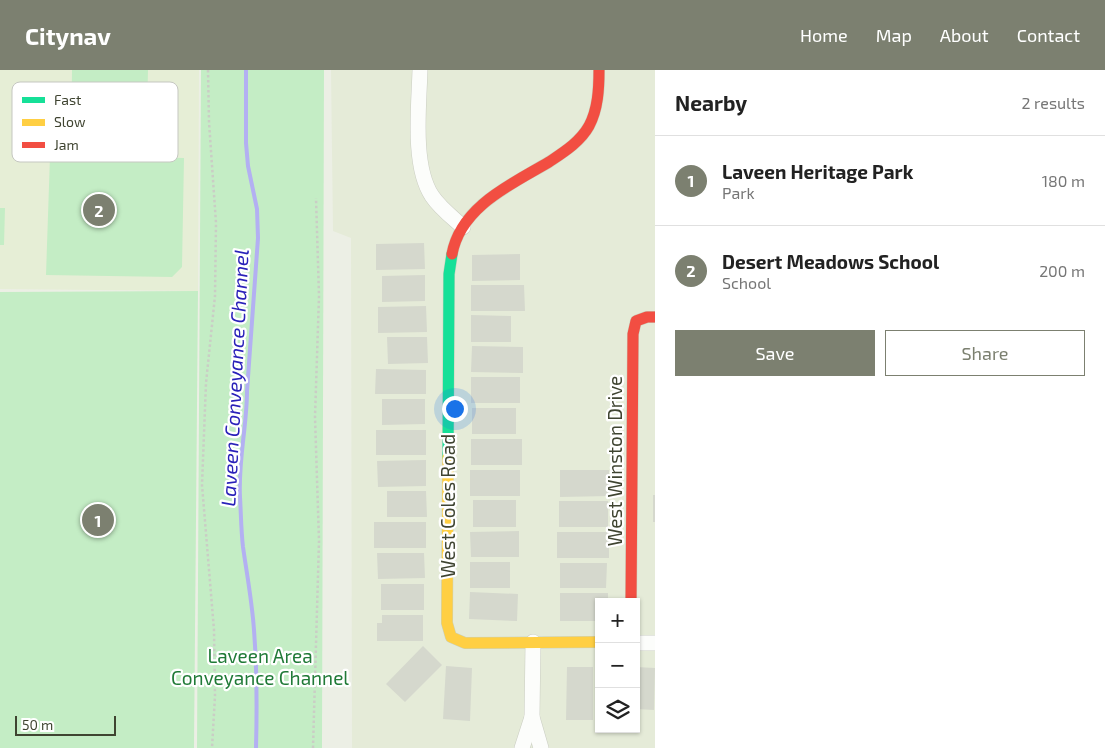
<!DOCTYPE html>
<html lang="en">
<head>
<meta charset="utf-8">
<style>
  :root { --surface:#fff; --page:#f6f6f6; --text:#222; --muted:#767676; --line:#e0e0e0; --accent:#7c8070 }
  body { margin:0; font-family:"Exo 2",sans-serif; background:var(--page); color:var(--text) }
  .controls { position:absolute; right:15px; bottom:15px; display:grid; overflow:hidden; border-radius:0px; box-shadow:0 1px 4px #0004 }
  .controls button { width:45px; height:45px; display:grid; place-items:center; padding:0; border:0; border-bottom:1px solid var(--line); background:var(--surface); color:var(--text); font:25px sans-serif }
  .scale { position:absolute; left:15px; bottom:12px; width:101px; box-sizing:border-box; padding-left:5px; border:2px solid #3f4431; border-top:0; font-size:14px; line-height:18px; white-space:nowrap; color:#3f4431; -webkit-text-stroke:4px #fff; paint-order:stroke }
  .you { position:absolute; left:454px; top:338px; width:18px; height:18px; margin:-12px; border:4px solid #fff; border-radius:50%; background:#1a73e8; box-shadow:0 0 0 8px #1a73e833 }
  .badge { display:grid; place-items:center; width:32px; height:32px; border-radius:50%; background:var(--accent); color:#fff; font-size:16px; font-weight:700 }
  .pin { position:absolute; translate:-50% -50%; border:2px solid #fff; box-shadow:0 1px 5px #0006 }
  .list { margin:0; padding:0; list-style:none }
  h2 { display:flex; justify-content:space-between; align-items:center; height:65px; margin:0; padding:0 20px; font-size:21px }
  h2 small { font-size:16px; font-weight:400; color:var(--muted) }
  .list li { display:grid; grid-template-columns:32px 1fr auto; gap:15px; align-items:center; box-sizing:border-box; height:90px; padding:0 20px; border-top:1px solid var(--line) }
  .list b { display:block; font-size:19px; white-space:nowrap }
  .list p { margin:0; font-size:16px; white-space:nowrap; color:var(--muted) }
  .list em { font-size:16px; font-style:normal; color:var(--muted) }
  .actions { display:flex; gap:10px; padding:15px 20px }
  .actions a { flex:1; padding:11px 0; border:1px solid var(--accent); border-radius:0px; text-align:center; font-size:18px; color:var(--accent) }
  .actions .main { background:var(--accent); color:#fff }
  .icon { flex:none; width:28px; height:28px; fill:none; stroke:currentColor; stroke-width:2; stroke-linecap:round; stroke-linejoin:round }
  .map { position:relative; flex:none; width:655px; height:678px; overflow:hidden }
  header { display:flex; align-items:center; gap:30px; box-sizing:border-box; height:70px; padding:0 25px; background:var(--accent); color:#fff }
  header strong { font-size:24px }
  nav { display:flex; gap:28px; margin-inline-start:auto; font-size:18px }
  main { display:flex }
  aside { flex:1; background:var(--surface) }
  .map>svg:first-child { display:block }
</style>
</head>
<body>
<header>
<strong>Citynav</strong>
<nav><a>Home</a><a>Map</a><a>About</a><a>Contact</a></nav>
</header>
<main>
<div class="map">
<svg width="655" height="678" viewBox="0 0 655 678">
  <rect width="100%" height="100%" fill="#ecefe5"/>
  <!-- residential -->
  <path fill="#e5ebd8" fill-rule="evenodd" d="M 331,0 L 655,0 L 655,678 L 352,678 L 351,168 L 333,161 ZM 599,532 L 636,532 L 636,659 L 599,659 Z"/>
  <!-- education -->
  <polygon fill="#e6eed6" points="0,0 199,0 198,221 0,219"/>
  <!-- green -->
  <g fill="#c4edc5">
    <polygon points="72,0 148,0 146,87 184,88 182,197 172,207 46,205 50,86 71,86"/>
    <polygon points="201,0 324,0 322,678 197,678"/>
    <polygon points="0,138 5,138 4,175 0,175"/>
    <polygon points="198,221 194,678 0,678 0,222"/>
  </g>
  <g fill="none" stroke-linecap="round" stroke-linejoin="round">
    <!-- stream -->
    <path stroke="#b3b0f2" stroke-width="4" d="M 246,0 L 246,73 L 248,96 L 257,139 L 258,168 L 247,321 C 247,356 238,391 240,427 C 241,443 241,460 243,477 C 247,505 252,531 254,560 C 257,599 257,639 256,678"/>
  </g>
  <!-- building -->
  <g fill="#d5d8cd">
    <polygon points="424,173 425,199 376,200 376,174"/>
    <polygon points="520,184 520,210 472,211 472,185"/>
    <polygon points="425,205 425,231 382,232 382,206"/>
    <polygon points="471,215 524,215 525,241 471,241"/>
    <polygon points="426,236 427,262 378,263 378,237"/>
    <polygon points="471,245 511,246 511,272 471,272"/>
    <polygon points="387,267 427,267 428,293 388,294"/>
    <polygon points="472,276 523,277 523,303 471,302"/>
    <polygon points="376,299 426,300 426,324 375,324"/>
    <rect x="471" y="307" width="49" height="26"/>
    <polygon points="382,329 425,329 425,354 382,355"/>
    <rect x="472" y="338" width="44" height="26"/>
    <rect x="376" y="360" width="50" height="25"/>
    <rect x="471" y="369" width="51" height="26"/>
    <polygon points="426,390 426,416 378,417 377,391"/>
    <rect x="470" y="400" width="50" height="26"/>
    <polygon points="560,400 609,400 610,426 560,427"/>
    <polygon points="387,421 426,421 427,447 387,447"/>
    <rect x="653" y="425" width="2" height="27"/>
    <rect x="473" y="430" width="43" height="27"/>
    <rect x="559" y="431" width="49" height="26"/>
    <rect x="374" y="452" width="52" height="26"/>
    <polygon points="519,461 519,487 471,487 470,462"/>
    <rect x="557" y="462" width="52" height="26"/>
    <polygon points="377,483 424,483 425,508 378,509"/>
    <rect x="470" y="492" width="40" height="26"/>
    <polygon points="560,493 607,493 606,518 560,518"/>
    <rect x="381" y="514" width="43" height="26"/>
    <polygon points="470,522 518,524 517,551 469,549"/>
    <polygon points="560,523 608,523 608,532 599,532 599,551 560,551"/>
    <polygon points="382,545 423,545 423,571 377,571 377,553 382,553"/>
    <polygon points="423,576 442,595 405,632 386,614"/>
    <polygon points="446,596 472,598 470,651 443,649"/>
    <polygon points="567,597 593,597 593,650 566,650"/>
    <polygon points="636,597 655,598 654,640 636,639"/>
    <polygon points="597,618 599,618 599,648 596,648"/>
  </g>
  <g fill="none" stroke-linecap="round" stroke-linejoin="round">
    <!-- street casing -->
    <g stroke="#cacdc2" stroke-width="16">
      <g id="street">
        <path d="M 420,0 C 419,36 412,96 432,126 C 440,138 452,147 463,157"/>
        <polyline points="533,572 532,647 541,678"/>
        <polyline points="636,573 655,573"/>
        <polyline points="522,678 532,647"/>
      </g>
    </g>
    <!-- fast casing -->
    <g stroke="#c9d0bd" stroke-width="12">
      <polyline id="fast" points="448,387 449,204 452,184"/>
    </g>
    <!-- slow casing -->
    <g stroke="#c9d0bd" stroke-width="12">
      <polyline id="slow" points="448,387 447,553 451,567 465,573 599,572"/>
    </g>
    <!-- jam casing -->
    <g stroke="#c9d0bd" stroke-width="12">
      <g id="jam">
        <path d="M 452,184 C 461,136 512,114 549,92 C 564,82 580,72 589,56 C 598,39 599,19 599,0"/>
        <polyline points="631,532 633,264 636,251 647,247 655,247"/>
      </g>
    </g>
    <!-- path -->
    <g stroke="#cacdc5" stroke-width="2.5" stroke-dasharray="2.5 2.5" stroke-linecap="butt">
      <polyline points="208,0 209,52 216,153 215,226 206,313 202,415 214,560 215,626 212,678"/>
      <polyline points="313,678 319,471 315,347 319,226 316,128"/>
    </g>
    <!-- street -->
    <use href="#street" stroke="#fcfdfb" stroke-width="15"/>
    <!-- fast -->
    <use href="#fast" stroke="#16e098" stroke-width="11"/>
    <!-- slow -->
    <use href="#slow" stroke="#ffcf43" stroke-width="11"/>
    <!-- jam -->
    <use href="#jam" stroke="#f24e42" stroke-width="11"/>
  </g>
  <g text-anchor="middle" stroke-width="4.5" stroke-linejoin="round" paint-order="stroke">
    <!-- street labels -->
    <g font-size="19" fill="#3f4431" stroke="#fff">
      <text transform="translate(615 391) rotate(-90)" y="7">West Winston Drive</text>
      <text transform="translate(448 436) rotate(-90)" y="7">West Coles Road</text>
    </g>
    <!-- park labels -->
    <g font-size="19" fill="#207a37" stroke="#fff">
      <text x="260" y="593">Laveen Area<tspan x="260" dy="22">Conveyance Channel</tspan></text>
    </g>
    <!-- water labels -->
    <g font-size="20" font-style="italic" fill="#2a21b9" stroke="#fff">
      <text transform="translate(235 308) rotate(-87)" y="7">Laveen Conveyance Channel</text>
    </g>
  </g>
  <!-- legend -->
  <rect x="12" y="12" width="166" height="80" rx="8" fill="#fff" stroke="#c5c7c1" stroke-width="1"/>
  <rect x="22" y="27" width="23" height="6" fill="#16e098"/>
  <rect x="22" y="49" width="23" height="7" fill="#ffcf43"/>
  <rect x="22" y="72" width="23" height="6" fill="#f24e42"/>
  <g font-size="14" fill="#3f4431">
    <text x="54" y="35">Fast</text>
    <text x="54" y="57">Slow</text>
    <text x="54" y="80">Jam</text>
  </g>
</svg>
<div class="controls">
<button>+</button>
<button>−</button>
<button><svg class="icon" aria-label="layers" viewBox="0 0 24 24"><path d="M12 4l9 5-9 5-9-5zM3 14l9 5 9-5"/></svg></button>
</div>
<div class="scale">50 m</div>
<div class="you"></div>
<div class="pin badge" style="left:98px;top:450px">1</div>
<div class="pin badge" style="left:99px;top:140px">2</div>
</div>
<aside>
<h2>Nearby<small>2 results</small></h2>
<ul class="list">
<li><span class="badge">1</span><div><b>Laveen Heritage Park</b><p>Park</p></div><em>180 m</em></li>
<li><span class="badge">2</span><div><b>Desert Meadows School</b><p>School</p></div><em>200 m</em></li>
</ul>
<div class="actions"><a class="main">Save</a><a>Share</a></div>
</aside>
</main>
</body>
</html>
